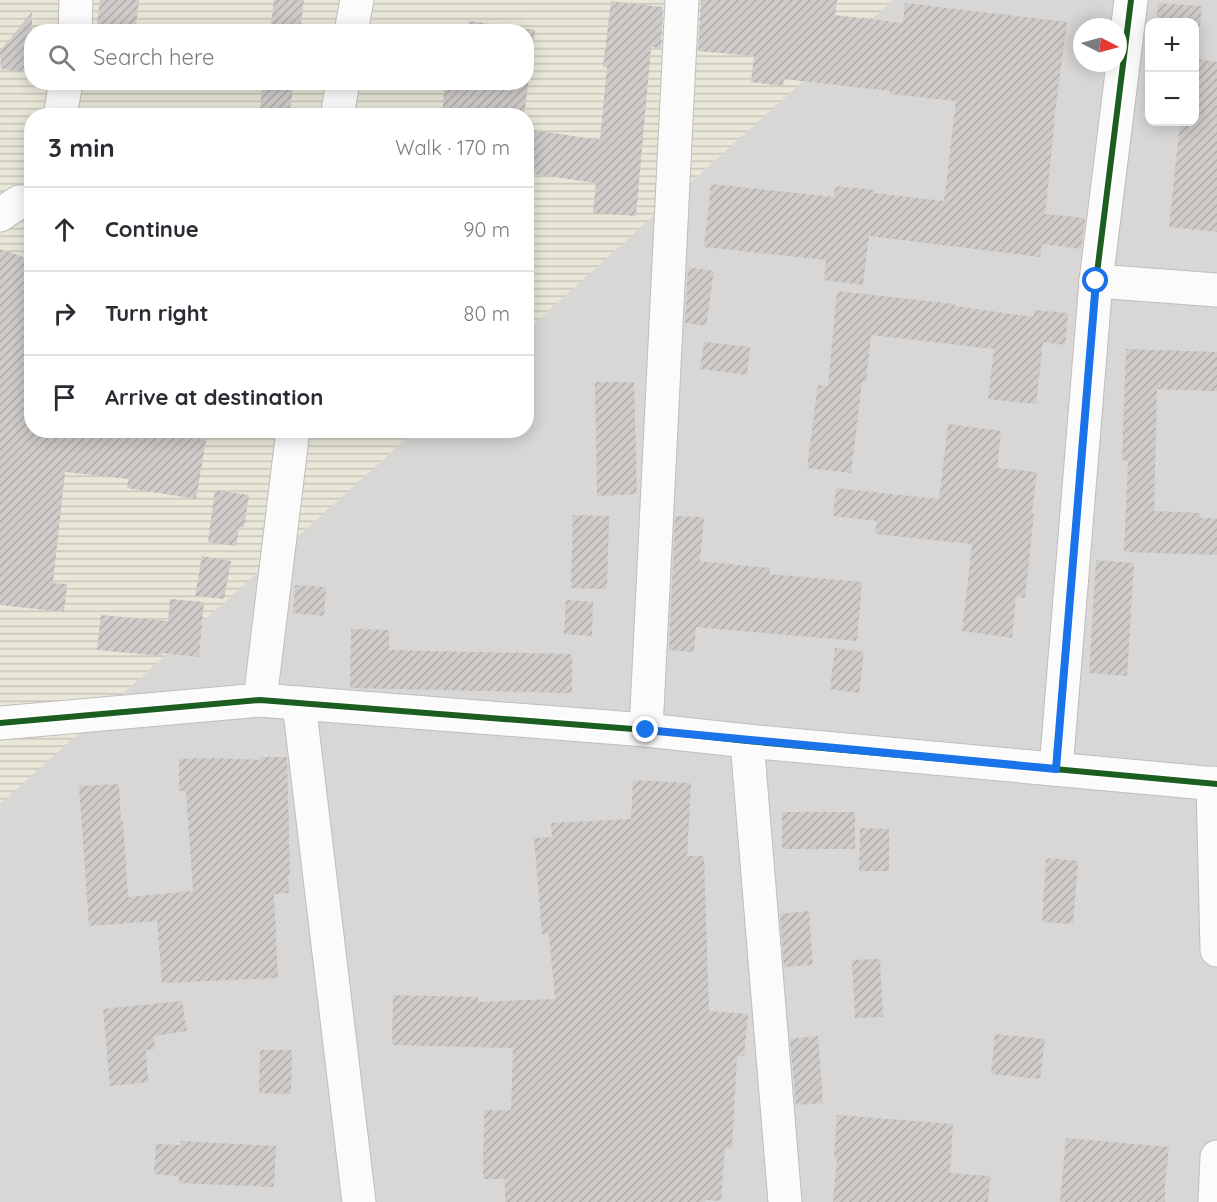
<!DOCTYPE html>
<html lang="en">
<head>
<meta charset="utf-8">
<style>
  :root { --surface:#fff; --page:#f7f7f7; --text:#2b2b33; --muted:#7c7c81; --line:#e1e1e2 }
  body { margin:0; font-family:Quicksand,sans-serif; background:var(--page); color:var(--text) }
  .controls { position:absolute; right:18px; top:18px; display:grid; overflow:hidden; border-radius:12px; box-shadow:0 3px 15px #0003 }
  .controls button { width:54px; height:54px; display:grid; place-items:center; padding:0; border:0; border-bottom:2px solid var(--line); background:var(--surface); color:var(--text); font:30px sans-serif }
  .compass { position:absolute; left:1073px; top:18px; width:54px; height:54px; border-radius:50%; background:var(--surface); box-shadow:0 3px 15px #0003; rotate:96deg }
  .stop { position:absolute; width:18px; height:18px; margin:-14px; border:4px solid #1a73e8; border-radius:50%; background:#fff }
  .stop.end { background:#1a73e8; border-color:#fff; box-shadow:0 2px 6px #0008 }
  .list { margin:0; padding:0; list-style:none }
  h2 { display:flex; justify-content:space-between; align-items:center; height:78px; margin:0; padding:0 24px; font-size:26px }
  h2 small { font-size:20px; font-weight:400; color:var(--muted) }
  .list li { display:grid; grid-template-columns:39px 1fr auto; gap:18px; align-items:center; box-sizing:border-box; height:84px; padding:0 24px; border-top:2px solid var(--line) }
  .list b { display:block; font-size:22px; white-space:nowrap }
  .list em { font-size:20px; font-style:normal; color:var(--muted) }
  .icon { flex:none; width:33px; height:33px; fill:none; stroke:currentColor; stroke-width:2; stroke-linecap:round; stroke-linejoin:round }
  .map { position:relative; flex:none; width:1217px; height:1202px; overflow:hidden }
  .search { position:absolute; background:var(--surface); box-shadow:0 3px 15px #0003; left:24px; top:24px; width:510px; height:66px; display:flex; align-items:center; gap:15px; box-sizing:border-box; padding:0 21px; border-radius:24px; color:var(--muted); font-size:22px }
  .panel { position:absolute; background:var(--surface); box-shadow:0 3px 15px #0003; left:24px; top:108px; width:510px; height:330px; border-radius:24px }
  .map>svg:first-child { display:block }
</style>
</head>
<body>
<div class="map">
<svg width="1217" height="1202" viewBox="0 0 1217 1202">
  <defs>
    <pattern id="farmland-rules" width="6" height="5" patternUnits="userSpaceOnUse" patternTransform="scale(1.5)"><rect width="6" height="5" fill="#e8e7d8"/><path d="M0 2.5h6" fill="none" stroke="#c6c6b9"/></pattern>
    <pattern id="building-hatch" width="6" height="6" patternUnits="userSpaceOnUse" patternTransform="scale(1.5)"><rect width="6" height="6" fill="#cecbc9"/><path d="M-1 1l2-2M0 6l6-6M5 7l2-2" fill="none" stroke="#b0aeac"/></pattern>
  </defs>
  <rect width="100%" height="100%" fill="#e9e7e4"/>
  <!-- residential -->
  <path fill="#d8d7d5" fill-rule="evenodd" d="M 0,0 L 1217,0 L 1217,1202 L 0,1202 ZM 1150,22 L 1194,22 L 1194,122 L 1150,122 ZM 1082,27 L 1118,27 L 1118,63 L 1082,63 ZM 32,32 L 526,32 L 526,82 L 32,82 ZM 32,116 L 526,116 L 526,430 L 32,430 Z"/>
  <!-- farmland -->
  <path fill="url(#farmland-rules)" fill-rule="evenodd" d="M 0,0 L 893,0 L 527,330 L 526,116 L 32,116 L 32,430 L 415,431 L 0,804 ZM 32,32 L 526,32 L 526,82 L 32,82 Z"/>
  <!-- building -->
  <g fill="url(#building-hatch)">
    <polygon points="100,0 139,0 135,32 96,32"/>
    <polygon points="274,0 304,0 300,32 270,32"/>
    <polygon points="701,0 837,0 835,15 903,23 905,3 1067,22 1054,119 1055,119 1045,214 1085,218 1081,249 1042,244 1040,257 869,236 863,285 824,280 826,260 704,247 711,184 834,197 835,186 875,190 874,193 944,201 956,101 890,94 890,91 784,79 783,86 751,82 754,56 698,51"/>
    <polygon points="611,1 663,7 661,48 651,47 636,216 593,213 596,183 526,173 526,129 600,140 607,67 603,67"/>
    <polygon points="1158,3 1202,6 1197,59 1217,62 1217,232 1169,227 1180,122 1194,122 1194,22 1156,22"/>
    <polygon points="32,12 32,73 1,69 0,51"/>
    <polygon points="469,21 535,30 524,116 463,116 442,113 445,82 526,82 526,32 467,32"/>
    <polygon points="263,82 294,82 289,116 259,116"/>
    <polygon points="0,249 32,260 32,430 151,430 206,440 196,499 127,488 129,479 65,472 53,583 67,584 64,612 0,605"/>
    <polygon points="688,267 714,271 706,326 685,323"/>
    <polygon points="837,291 955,304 954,306 1033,317 1034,310 1068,313 1065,345 1043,342 1036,404 988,399 994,349 871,335 866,382 862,382 851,473 807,468 818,385 828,386"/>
    <polygon points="704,342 750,347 747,375 700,369"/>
    <polygon points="1126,349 1217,352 1217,391 1157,389 1154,511 1200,513 1200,518 1217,518 1217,555 1124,552 1128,461 1122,460"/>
    <polygon points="595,382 634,382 637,494 597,496"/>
    <polygon points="948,424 1001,431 997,468 1037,472 1032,513 1034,514 1025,598 1016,597 1012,638 962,631 972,544 875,534 877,521 833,516 836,488 939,499"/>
    <polygon points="215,490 249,495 244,527 239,527 236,546 208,542"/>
    <polygon points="573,515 609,516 607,589 571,588"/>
    <polygon points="675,516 704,517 700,561 770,568 769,574 862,582 857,641 696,627 694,652 669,650"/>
    <polygon points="202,556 231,561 224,599 195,596"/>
    <polygon points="1096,560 1134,563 1127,676 1089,673"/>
    <polygon points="295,585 326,587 324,616 293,613"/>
    <polygon points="170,599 204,602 199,657 162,653 161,656 97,650 101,615 168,621"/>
    <polygon points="566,600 593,602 592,636 564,634"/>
    <polygon points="351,629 389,630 389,650 572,654 572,693 350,688"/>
    <polygon points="835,648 864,652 859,693 830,689"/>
    <polygon points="260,757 287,757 287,759 290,875 288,875 289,893 274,894 278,978 162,983 157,921 89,926 79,786 119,784 121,822 123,821 128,897 193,891 186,791 179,791 179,759 213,758 260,760"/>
    <polygon points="633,780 691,783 687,856 704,856 709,1011 748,1014 744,1056 737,1056 732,1148 725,1147 721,1201 705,1200 705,1202 505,1202 505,1179 483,1179 484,1110 511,1110 513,1048 392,1045 393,995 478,997 478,1002 555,999 549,934 542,934 534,838 552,837 551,823 631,819"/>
    <rect x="782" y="812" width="73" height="37"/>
    <polygon points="860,828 889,829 889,871 859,871"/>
    <polygon points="1046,858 1078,861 1073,924 1042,922"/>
    <polygon points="809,911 813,965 784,967 780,914"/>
    <polygon points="880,959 883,1017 855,1018 852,960"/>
    <polygon points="182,1001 187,1031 154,1036 155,1049 146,1050 148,1082 110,1086 103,1009"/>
    <polygon points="995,1034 1045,1039 1040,1079 991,1074"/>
    <polygon points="818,1036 823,1103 796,1105 790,1039"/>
    <polygon points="260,1050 292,1050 291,1094 259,1093"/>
    <polygon points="837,1115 953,1124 950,1173 990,1176 988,1202 833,1202 837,1158 834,1157"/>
    <polygon points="1066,1138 1169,1147 1165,1184 1165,1202 1060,1202"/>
    <polygon points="181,1141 276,1146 274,1187 179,1183 179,1176 154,1174 156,1144 181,1145"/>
  </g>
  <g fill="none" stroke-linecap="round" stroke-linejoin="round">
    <!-- minor casing -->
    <g stroke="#bfbebc" stroke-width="35">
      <g id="minor">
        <polyline points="75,32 76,0"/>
        <polyline points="351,32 357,0"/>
        <polyline points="60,116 66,82"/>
        <polyline points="337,116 343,82"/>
        <polyline points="0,215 19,202 32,202"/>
        <polyline points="1096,281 1217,290"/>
        <polyline points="260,700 293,430"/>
        <polyline points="299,703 359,1202"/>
        <polyline points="0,723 260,700 646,730 747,741 1217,784"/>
        <polyline points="646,730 682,0"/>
        <polyline points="747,741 785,1202"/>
        <polyline points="1056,769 1096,281 1131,0"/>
        <polyline points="1213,783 1217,950"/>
        <polyline points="1215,1202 1217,1157"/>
      </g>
    </g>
    <!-- minor -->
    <use href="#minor" stroke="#fcfbfb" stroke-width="33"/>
    <!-- cycleway casing -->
    <g stroke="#fff" stroke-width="10">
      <g id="cycleway">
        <polyline points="0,723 260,700 646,730 747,741 1217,784"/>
        <polyline points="1056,769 1096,281 1131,0"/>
      </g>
    </g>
    <!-- cycleway -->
    <use href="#cycleway" stroke="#1b5e20" stroke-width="6"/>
  </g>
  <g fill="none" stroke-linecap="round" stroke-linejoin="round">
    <!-- route -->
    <polyline stroke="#1a73e8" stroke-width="8" points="646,730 1056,769 1096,281"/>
  </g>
</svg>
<div class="controls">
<button>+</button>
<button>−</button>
</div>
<svg class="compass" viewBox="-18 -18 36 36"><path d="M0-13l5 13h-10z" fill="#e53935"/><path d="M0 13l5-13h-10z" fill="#7c7c81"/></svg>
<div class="stop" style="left:1096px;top:281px"></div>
<div class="stop end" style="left:646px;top:730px"></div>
<div class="search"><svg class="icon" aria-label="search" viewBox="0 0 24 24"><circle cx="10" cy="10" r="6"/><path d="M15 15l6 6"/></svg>Search here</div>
<section class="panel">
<h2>3 min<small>Walk · 170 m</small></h2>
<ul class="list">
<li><svg class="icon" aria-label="ahead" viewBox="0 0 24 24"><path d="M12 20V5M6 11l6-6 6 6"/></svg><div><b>Continue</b></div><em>90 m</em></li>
<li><svg class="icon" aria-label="right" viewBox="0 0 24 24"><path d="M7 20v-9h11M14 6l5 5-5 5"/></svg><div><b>Turn right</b></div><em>80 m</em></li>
<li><svg class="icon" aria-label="arrive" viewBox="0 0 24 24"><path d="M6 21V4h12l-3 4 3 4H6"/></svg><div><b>Arrive at destination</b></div></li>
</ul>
</section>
</div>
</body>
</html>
